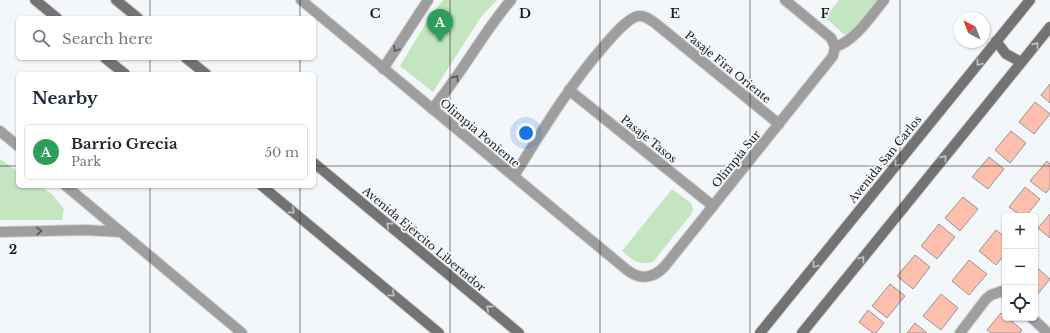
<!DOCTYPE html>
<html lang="en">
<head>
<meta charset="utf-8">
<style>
  :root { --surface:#fff; --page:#f6f6f7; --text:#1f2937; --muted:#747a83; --line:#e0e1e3; --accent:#716431 }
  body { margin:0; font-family:"Libre Baskerville",serif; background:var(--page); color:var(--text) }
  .controls { position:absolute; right:12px; bottom:12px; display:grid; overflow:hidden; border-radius:6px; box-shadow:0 1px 3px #0004 }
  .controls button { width:36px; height:36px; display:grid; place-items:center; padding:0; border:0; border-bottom:1px solid var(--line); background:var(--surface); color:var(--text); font:20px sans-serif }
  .compass { position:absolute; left:954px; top:12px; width:36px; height:36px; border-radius:50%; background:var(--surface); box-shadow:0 1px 3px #0004; rotate:318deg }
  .you { position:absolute; left:526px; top:133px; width:14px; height:14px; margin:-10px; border:3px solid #fff; border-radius:50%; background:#1a73e8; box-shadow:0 0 0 6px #1a73e833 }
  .badge { display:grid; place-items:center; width:26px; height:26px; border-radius:50%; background:var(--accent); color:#fff; font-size:13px; font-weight:700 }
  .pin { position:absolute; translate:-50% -33px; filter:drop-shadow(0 1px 2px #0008) }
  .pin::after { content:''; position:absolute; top:21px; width:14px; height:12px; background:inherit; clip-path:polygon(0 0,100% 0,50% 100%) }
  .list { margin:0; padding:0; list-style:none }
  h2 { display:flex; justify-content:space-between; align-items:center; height:52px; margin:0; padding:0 16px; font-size:17px }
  h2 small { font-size:13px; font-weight:400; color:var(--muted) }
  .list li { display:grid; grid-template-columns:26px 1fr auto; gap:12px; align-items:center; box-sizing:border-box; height:56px; margin:0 8px 8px; padding:0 8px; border:1px solid var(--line); border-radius:6px }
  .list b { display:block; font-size:15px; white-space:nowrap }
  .list p { margin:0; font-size:13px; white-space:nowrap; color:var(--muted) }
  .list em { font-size:13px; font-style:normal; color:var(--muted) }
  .icon { flex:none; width:22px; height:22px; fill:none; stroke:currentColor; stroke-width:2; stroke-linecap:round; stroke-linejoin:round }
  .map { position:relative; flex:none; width:1050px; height:333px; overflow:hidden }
  .search { position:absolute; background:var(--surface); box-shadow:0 1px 3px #0004; left:16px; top:16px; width:300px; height:44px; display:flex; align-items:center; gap:10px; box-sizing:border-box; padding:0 14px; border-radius:6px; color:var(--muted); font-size:15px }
  .panel { position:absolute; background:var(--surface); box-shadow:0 1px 3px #0004; left:16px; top:72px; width:300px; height:116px; border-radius:6px }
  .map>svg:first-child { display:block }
</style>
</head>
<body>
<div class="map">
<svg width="1050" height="333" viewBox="0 0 1050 333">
  <rect width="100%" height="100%" fill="#f4f7fa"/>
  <!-- green -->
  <g fill="#c3e5bf">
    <polygon points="443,0 497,0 481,17 433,92 400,66 429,18"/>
    <polygon points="839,0 879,0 852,33 847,35 842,33 825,17"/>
    <polygon points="0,159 18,171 18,186 39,186 52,194 64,209 62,220 0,220"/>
    <path d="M 672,189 L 691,203 L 693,208 L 692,213 L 653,262 C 638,266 633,260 622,251 Z"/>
  </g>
  <!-- building -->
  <g fill="#fdbfad" stroke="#999594">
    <polygon points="1050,84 1050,103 1041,95"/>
    <polygon points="1035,102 1050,114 1034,134 1019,122"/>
    <polygon points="1011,131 1026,143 1010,163 995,150"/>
    <polygon points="989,157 1004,169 988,189 972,177"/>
    <polygon points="1047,161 1050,164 1050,188 1046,193 1030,181"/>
    <polygon points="1025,187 1040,199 1026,216 1021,216 1009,207"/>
    <polygon points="963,197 978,209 960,231 945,218"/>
    <polygon points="1050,214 1050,238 1038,228"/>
    <polygon points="939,224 955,237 937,259 921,246"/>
    <polygon points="996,230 1005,237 1005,254 996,265 979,251"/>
    <polygon points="915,255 930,267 913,289 897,276"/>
    <polygon points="969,260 987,274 969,295 952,281"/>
    <polygon points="1035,266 1050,279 1037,295 1035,292"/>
    <polygon points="890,284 905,296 887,318 872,306"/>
    <polygon points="941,294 958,308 941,330 923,316"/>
    <polygon points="868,310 884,323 876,333 873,333 859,322"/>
    <polygon points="1001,313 1005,316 1005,318 1008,318 1022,330 1020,333 991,333 987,330"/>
    <polygon points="915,323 927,333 907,333"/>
  </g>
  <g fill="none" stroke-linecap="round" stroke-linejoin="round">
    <!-- street casing -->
    <g stroke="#d1d4d6" stroke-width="12">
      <g id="street">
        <path d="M 301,0 L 627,270 C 641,281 654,278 665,266 L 833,56 L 835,47 L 831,38 L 785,0"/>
        <path d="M 835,47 C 855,41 871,16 884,0"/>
        <polyline points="383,69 428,0"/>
        <polyline points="569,90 713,206"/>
        <path d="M 432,109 C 461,75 482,34 511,0"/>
        <polyline points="0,131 18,146"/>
        <path d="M 514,176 C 542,131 569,86 604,46 C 613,36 623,23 635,17 C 643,14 649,19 655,23 L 779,124"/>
        <polyline points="66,186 242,333"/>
        <polyline points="0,232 85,230 121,232"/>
        <polyline points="1032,318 1048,333"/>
        <polyline points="960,333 986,299 991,295 1002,291 1005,294"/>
      </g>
    </g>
    <!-- secondary casing -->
    <g stroke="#d1d4d6" stroke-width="12">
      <g id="secondary">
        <polyline points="35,0 57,18"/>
        <polyline points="116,0 138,18"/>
        <polyline points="996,41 1006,54 1021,62"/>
        <polyline points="105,58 125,74"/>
        <polyline points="186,58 206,74"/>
        <polyline points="314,163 519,333"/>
        <polyline points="262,186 439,333"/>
        <polyline points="760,333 1030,0"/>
        <polyline points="802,333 1050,27"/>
      </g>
    </g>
    <!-- street -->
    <use href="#street" stroke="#9f9d9d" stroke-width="10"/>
    <!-- secondary -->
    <use href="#secondary" stroke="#757273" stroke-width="10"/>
  </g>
  <!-- one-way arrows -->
  <defs><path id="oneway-chevron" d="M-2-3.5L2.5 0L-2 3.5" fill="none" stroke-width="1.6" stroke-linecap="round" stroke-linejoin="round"/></defs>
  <g stroke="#c1c2c4">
    <use href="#oneway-chevron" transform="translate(1036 45) rotate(-51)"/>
    <use href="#oneway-chevron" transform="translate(979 63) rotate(129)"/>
    <use href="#oneway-chevron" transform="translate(944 158) rotate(-51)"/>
    <use href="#oneway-chevron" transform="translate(897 164) rotate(129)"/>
    <use href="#oneway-chevron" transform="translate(292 211) rotate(40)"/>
    <use href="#oneway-chevron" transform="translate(389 225) rotate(-140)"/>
    <use href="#oneway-chevron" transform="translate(862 259) rotate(-51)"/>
    <use href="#oneway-chevron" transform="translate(815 265) rotate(129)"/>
    <use href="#oneway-chevron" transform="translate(392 294) rotate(40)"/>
    <use href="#oneway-chevron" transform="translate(489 308) rotate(-140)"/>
  </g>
  <g stroke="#565656">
    <use href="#oneway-chevron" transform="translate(396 49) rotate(122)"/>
    <use href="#oneway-chevron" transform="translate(456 78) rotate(-55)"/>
    <use href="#oneway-chevron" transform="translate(39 231) rotate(-1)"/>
  </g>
  <!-- grid -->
  <path fill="none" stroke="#1a1b1c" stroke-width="1" stroke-opacity="0.55" d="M 150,0 L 150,18M 300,0 L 300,18M 450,0 L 450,333M 600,0 L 600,333M 750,0 L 750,333M 900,0 L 900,333M 150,58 L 150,74M 300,58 L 300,74M 0,166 L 18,166M 314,166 L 1050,166M 150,186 L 150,333M 300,186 L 300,333"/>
  <g text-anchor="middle" stroke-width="3.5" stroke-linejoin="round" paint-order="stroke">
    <!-- street labels -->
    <g font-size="11" fill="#1a1b1c" stroke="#f4f7fa">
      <text transform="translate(728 67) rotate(39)" y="4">Pasaje Fira Oriente</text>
      <text transform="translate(480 133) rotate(40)" y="4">Olimpia Poniente</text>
      <text transform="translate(649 139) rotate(39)" y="4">Pasaje Tasos</text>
      <text transform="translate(736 159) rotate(-51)" y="4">Olimpia Sur</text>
      <text transform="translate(885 159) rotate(-51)" y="4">Avenida San Carlos</text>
      <text transform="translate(424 239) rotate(40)" y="4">Avenida Ejército Libertador</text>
    </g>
  </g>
  <g font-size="13" text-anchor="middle" font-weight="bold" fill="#1a1b1c" stroke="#f4f7fa" stroke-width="3.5" stroke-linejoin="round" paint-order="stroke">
    <text x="375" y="18">C</text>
    <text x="525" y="18">D</text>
    <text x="675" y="18">E</text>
    <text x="825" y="18">F</text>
    <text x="13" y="254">2</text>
  </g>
</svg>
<div class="controls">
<button>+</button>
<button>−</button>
<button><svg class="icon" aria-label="locate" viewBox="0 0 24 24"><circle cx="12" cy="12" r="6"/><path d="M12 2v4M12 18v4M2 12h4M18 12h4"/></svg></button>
</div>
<svg class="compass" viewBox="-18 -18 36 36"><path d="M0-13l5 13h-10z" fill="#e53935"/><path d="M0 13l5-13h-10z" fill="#747a83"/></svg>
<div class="you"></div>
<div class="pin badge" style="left:440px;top:42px;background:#2e9e5b">A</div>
<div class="search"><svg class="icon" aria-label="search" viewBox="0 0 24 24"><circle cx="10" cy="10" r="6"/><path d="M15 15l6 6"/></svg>Search here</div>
<section class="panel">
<h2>Nearby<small></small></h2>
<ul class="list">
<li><span class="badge" style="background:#2e9e5b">A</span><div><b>Barrio Grecia</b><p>Park</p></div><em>50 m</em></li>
</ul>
</section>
</div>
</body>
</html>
